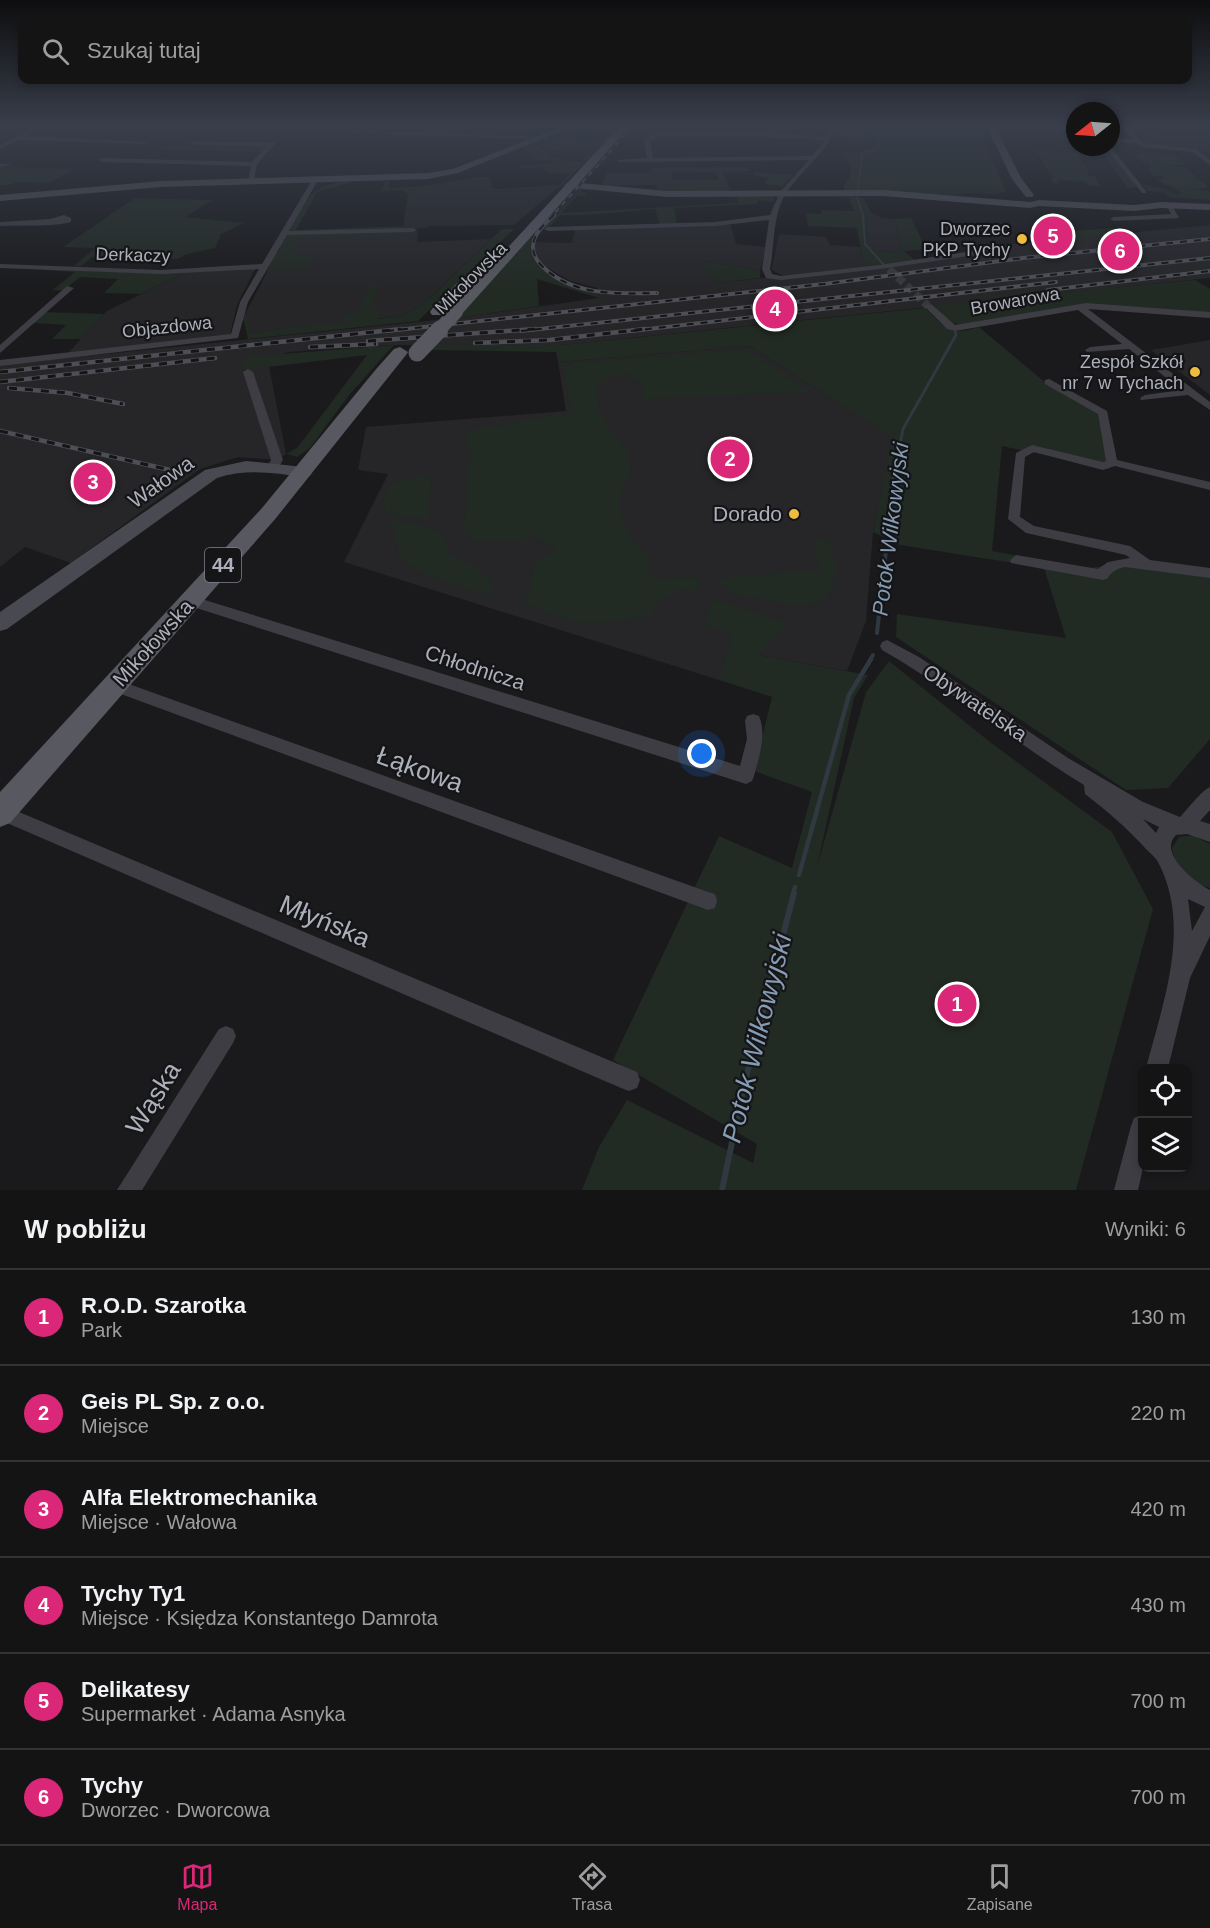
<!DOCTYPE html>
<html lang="pl">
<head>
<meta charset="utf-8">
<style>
  :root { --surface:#141415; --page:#1d1d1e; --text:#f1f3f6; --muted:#9d9ea0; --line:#333334; --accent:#db2777 }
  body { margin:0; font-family:Arial,sans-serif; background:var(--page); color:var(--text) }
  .controls { position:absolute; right:18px; bottom:18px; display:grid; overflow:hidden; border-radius:12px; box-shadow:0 3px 9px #0003 }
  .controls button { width:54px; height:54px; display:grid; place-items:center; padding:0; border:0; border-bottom:2px solid var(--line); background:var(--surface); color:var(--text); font:30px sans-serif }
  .compass { position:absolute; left:1066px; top:102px; width:54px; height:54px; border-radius:50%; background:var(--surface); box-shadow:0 3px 9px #0003; rotate:253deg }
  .you { position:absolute; left:702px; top:754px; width:21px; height:21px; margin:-15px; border:4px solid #fff; border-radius:50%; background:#1a73e8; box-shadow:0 0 0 9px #1a73e833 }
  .badge { display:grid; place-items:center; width:39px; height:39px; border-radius:50%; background:var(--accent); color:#fff; font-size:20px; font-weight:700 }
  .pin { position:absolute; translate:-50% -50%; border:3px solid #fff; box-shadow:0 2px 6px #0006 }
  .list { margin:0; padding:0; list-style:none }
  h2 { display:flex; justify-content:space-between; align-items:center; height:78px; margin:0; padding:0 24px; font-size:26px }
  h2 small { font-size:20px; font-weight:400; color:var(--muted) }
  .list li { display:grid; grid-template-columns:39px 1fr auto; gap:18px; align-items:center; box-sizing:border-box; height:96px; padding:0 24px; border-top:2px solid var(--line) }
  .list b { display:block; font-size:22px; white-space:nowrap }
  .list p { margin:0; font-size:20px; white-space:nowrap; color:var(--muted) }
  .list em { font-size:20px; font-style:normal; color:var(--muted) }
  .icon { flex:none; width:33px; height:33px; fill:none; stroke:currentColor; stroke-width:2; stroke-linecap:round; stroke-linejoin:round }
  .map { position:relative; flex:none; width:1210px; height:1190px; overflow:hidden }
  .search { position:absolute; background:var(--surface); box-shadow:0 3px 9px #0003; left:18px; right:18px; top:18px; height:66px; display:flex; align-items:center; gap:15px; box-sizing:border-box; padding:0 21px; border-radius:12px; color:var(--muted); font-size:22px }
  .sheet { height:654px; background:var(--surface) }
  nav { display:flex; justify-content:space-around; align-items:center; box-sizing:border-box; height:84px; border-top:2px solid var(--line); background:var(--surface); font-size:16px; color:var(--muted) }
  nav a { display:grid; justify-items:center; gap:3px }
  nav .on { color:var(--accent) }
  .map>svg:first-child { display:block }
</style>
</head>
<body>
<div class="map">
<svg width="1210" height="1190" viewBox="0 0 1210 1190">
  <rect width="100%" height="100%" fill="#1a1a1c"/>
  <!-- built -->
  <g fill="#262629">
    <polygon points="1178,125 1210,125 1210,153 1191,148 1149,145 1136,132 1189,136"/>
    <polygon points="607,173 671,173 674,185 666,188 667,191 658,191 656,185 604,186 602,183"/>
    <polygon points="479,179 484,180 486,192 557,188 514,225 428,226 427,228 403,229 410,190"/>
    <polygon points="866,217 895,219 901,251 873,252 867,245"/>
    <polygon points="730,224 736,244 766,247 760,270 703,261 716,283 783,276 772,270 772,267 779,234 826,237 830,245 860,247 864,267 976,251 983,247 1210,225 1210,278 562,345 389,345 288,352 243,370 269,366 286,454 277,460 238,457 200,469 71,563 25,547 0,567 0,365 456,318 599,298 598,288 570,281 543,265 535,252 534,242 572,243 575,230"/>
    <polygon points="418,231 417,242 491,239 423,304 403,316 249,333 243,318 286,236 293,234"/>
    <polygon points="255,269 237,305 230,335 68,353 107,311 186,272"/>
    <polygon points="1210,340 1210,395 1151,350"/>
    <polygon points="749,346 893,437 873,531 866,621 847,671 758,655 751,690 344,562 388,474 358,470 366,427 566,411 558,362"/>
  </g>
  <!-- green -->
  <g fill="#212a23">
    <polygon points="617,125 620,125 587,161 582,160 593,149 548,150 536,141 548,138 602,140"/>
    <polygon points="837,125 981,125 989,143 986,145 1006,191 998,194 962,193 958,195 844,191 844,186 850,177 850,164 842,153 857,153 873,148 874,143 832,139"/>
    <polygon points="170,143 267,146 261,152 159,150"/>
    <path d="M 534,143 L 554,158 L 584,163 L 560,187 L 551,189 L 486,192 L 484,180 L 479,179 L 411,190 L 403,229 L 294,231 L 290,230 C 303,200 316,180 352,182 L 317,192 L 296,230 L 403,226 L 408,194 L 401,190 L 381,191 L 386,181 L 390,181 L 388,186 L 391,188 L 422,186 L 479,177 L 489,177 L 492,187 L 497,189 L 560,185 L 570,174 L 547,172 L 542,167 L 523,169 L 519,166 L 552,164 L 553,160 L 535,161 L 522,147 Z"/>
    <polygon points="1097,147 1106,147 1137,187 1128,188"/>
    <polygon points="1036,150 1078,153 1082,158 1080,160 1090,171 1086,171 1089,176 1095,176 1100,186 1083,186 1088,185 1086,182 1058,180 1059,184 1066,185 1053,183 1051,177 1055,176 1050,175"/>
    <path d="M 1140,153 L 1175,155 L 1186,165 L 1156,165 L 1185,167 L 1208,187 C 1195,192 1166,190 1157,179 L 1165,179 L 1162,176 L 1154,176 L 1148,169 L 1151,168 L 1149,164 L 1142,162 L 1135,154 Z"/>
    <polygon points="0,167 74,169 49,183 16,182 10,185 0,185"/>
    <polygon points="747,167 752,171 722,172 731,191 667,191 666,188 674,185 673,180 719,180 716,172 652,173 651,168"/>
    <polygon points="753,172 793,175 783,186 765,184 768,178 756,176"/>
    <path d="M 1142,184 L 1158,188 L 1157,186 C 1166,189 1172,194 1183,194 L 1174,188 L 1210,191 L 1210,200 L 1168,197 L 1166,193 L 1148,191 Z"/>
    <polygon points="580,188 605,191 582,190 580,192 587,193 584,196 578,195 561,213 738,203 737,198 729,196 775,197 773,202 759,200 756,204 674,208 677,225 660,225 655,209 585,215 560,215 549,228 544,228"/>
    <polygon points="818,196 863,197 871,213 882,218 866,217 867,245 873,252 901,251 895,219 911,218 926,249 903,251 915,260 864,268 857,228 808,226 806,213 821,214 821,210 854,211 849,198"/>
    <polygon points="135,198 212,200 185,217 244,223 221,234 215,248 187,254 178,259 92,257 81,266 74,266 95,248 63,247"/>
    <polygon points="1050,220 1075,231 1112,228 1122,234 1055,241 1050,237 1057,236"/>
    <polygon points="502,229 514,229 418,321 248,339 243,318 248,317 250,333 344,321 346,315 357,313 370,287 380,287 370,309 381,309 377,319 403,316 423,304"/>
    <polygon points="402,231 402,236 299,238 295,247 279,247 289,234"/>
    <path d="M 531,234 L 533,235 C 518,270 572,288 598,293 L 599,298 L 537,279 L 539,306 L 456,318 Z"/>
    <polygon points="299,249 296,256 313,256 307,268 267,271 276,252"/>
    <polygon points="702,261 760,270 760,278 716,283"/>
    <path d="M 46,268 C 93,269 139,274 186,272 L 141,294 L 104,293 L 118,279 L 80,277 L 63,291 L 53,290 L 75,272 L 43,270 Z"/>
    <polygon points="1195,280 1210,289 1210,313 1081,304 962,325 952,323 931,305"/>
    <path d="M 925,308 C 948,330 947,336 979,327 L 1047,384 L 1093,408 L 1103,419 L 1109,469 L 1002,446 L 992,551 L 1087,568 L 1129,564 L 1210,574 L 1210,739 L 1168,788 L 1126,790 L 896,637 L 897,614 L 1066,638 L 1044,568 L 900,545 L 873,532 L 892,437 L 749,346 L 558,362 L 556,352 L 429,350 L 432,345 L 562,345 Z"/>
    <polygon points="45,312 104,314 81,339 52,339 66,325 33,323"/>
    <polygon points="394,345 350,394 310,448 297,457 286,454 297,448 367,355 243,370 243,357"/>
    <path d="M 746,349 L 810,392 L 644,399 L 641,384 L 629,374 L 607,377 L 597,385 L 599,413 L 627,450 L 632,467 L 619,495 L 620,513 L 632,539 L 647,553 L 651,578 L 698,577 L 701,582 L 699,588 L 690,596 L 682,588 L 651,606 L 654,615 C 634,617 613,623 593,623 C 573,623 532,612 520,596 L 529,595 L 534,565 L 556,549 L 529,534 L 521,542 L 472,542 L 461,527 L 466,518 L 466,479 L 472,452 L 467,443 L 465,431 L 571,412 L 563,364 Z"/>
    <path d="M 422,476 L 431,478 L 428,520 L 385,512 C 380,486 400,478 422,476 Z"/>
    <path d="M 389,520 L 432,527 L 445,535 L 448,554 C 465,566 492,567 494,591 L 487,595 L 426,575 L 403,560 L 398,553 L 395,535 Z"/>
    <polygon points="828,538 838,572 827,598 801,607 758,599 728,592 717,578 821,570 811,539"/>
    <polygon points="720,601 790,624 758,655 868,675 854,698 817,867 866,692 889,661 990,742 1112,832 1153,909 1076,1190 582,1190 599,1147 627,1100 753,1163 757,1144 613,1060 719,836 792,868 812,792 754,771 772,697 720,680 731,635 705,625 712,602"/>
    <path d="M 1186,836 L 1194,836 L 1210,844 L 1210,888 C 1192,883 1174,867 1172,848 L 1179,837 Z"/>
  </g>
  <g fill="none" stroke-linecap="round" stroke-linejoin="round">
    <!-- stream-far5 -->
    <g stroke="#303840" stroke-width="1.5">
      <path d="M 858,189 L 862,153 L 877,148 C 881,140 877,134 871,129 L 871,125"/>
      <polyline points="857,197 863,216"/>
    </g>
    <!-- stream-far4 -->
    <polyline stroke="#303840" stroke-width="2" points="863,215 865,244 884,265"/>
    <!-- stream-far3 -->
    <polyline stroke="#303840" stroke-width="3" points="894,476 903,429 956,335 955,331"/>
    <!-- stream-far2 -->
    <g stroke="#303840" stroke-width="4">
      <polyline points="877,633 894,475"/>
      <polyline points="870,660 873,655"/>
    </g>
    <!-- stream-far1 -->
    <g stroke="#303840" stroke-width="4.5">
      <polyline points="799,875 849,695 871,659"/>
      <polyline points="793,894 795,887"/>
    </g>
    <!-- stream -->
    <polyline stroke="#303840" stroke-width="6" points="722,1190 744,1085 794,893"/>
    <!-- street-tunnel -->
    <polyline stroke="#37383c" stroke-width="8" stroke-dasharray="8 4" stroke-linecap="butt" points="889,269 928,306"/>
    <!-- street -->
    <g fill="#3d3d43" fill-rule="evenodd">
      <polygon points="39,125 46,125 25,136 148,142 145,144 19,140 0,149 0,145"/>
      <polygon points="125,125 185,125 546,137 543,139"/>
      <path d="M 831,125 L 837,125 C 827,153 803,168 787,192 C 772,214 775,244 770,269 L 772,274 L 781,276 L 880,265 L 986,249 L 990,251 L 989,253 L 880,269 L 781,280 L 766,278 L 762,269 L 769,220 L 715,226 L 548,231 L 544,229 L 548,227 L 715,222 L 770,215 L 780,192 L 809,160 L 620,162 L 617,160 L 647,158 L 644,141 L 651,135 L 661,132 L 744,132 L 827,136 ZM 661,136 L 744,136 L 825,140 L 812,156 L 653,158 L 650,141 Z"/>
      <polygon points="1039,125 1075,127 1072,129"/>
      <polygon points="1120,125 1126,125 1144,143 1196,149 1210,160 1210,165 1192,152 1142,147 1137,143 1111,142 1111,138 1133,139"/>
      <polygon points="192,141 270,143 273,141 276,143 257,164 254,181 251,183 248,181 251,166 102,162 99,160 102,158 252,162 266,147 190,144"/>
      <polygon points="1105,147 1111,147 1146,191 1146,193 1142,193"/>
      <polygon points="0,163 12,165 0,167"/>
      <polygon points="315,178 318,180 289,231 413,228 417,230 413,232 287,235 248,302 238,338 0,366 0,360 231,334 240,302 259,269 161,274 0,268 0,264 161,270 262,264 312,180"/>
      <polygon points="1169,203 1172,205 1179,218 1114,221 1110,219 1114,217 1171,214 1166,205"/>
      <path d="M 64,215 L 71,218 L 71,222 C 54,227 19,225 0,226 L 0,222 L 50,219 Z"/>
      <polygon points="67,286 74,288 0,353 0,345"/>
      <polygon points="1086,303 1210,312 1210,318 1088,309 1210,402 1210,410 1188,395 1141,400 1140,398 1145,395 1182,390 1129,349 1087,352 1085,350 1090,347 1122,344 1078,310 955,331 947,329 924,306 931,304 955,325"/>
      <polygon points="248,369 253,372 283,460 277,470 269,470 267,467 271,460 243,372"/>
      <path d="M 1049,379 L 1107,411 L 1117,460 L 1210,482 L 1210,490 L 1115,466 L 1103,470 L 1034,452 L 1025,457 L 1020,517 L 1034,526 L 1130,546 L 1150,560 L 1210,568 L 1210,578 L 1125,567 C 1117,569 1112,571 1108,578 L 1103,580 L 1011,563 L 1010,560 L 1016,555 L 1098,569 L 1108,562 L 1130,558 L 1126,555 L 1026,533 L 1008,519 L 1016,453 L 1032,445 L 1103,462 L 1106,461 L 1098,414 L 1045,384 L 1045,380 Z"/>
      <path d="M 192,596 L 740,766 L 747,739 L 745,721 L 747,716 L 753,714 L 759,716 C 767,735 759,757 754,776 L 752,781 L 746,784 L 187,605 L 185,601 L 187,597 Z"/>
      <path d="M 887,640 L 919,657 L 1068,758 L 1143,802 L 1180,817 C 1188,809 1201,791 1210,787 L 1210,810 L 1200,821 L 1210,824 L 1210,842 L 1187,834 L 1176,835 C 1157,853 1196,883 1210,890 L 1210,936 L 1190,978 L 1168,1068 L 1146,1068 C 1163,1003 1192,926 1158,862 C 1156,858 1150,853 1146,849 C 1127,828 1107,811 1085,794 L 1084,785 C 1015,743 952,690 882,650 L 880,646 L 882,642 ZM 1143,819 L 1159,827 L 1156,833 ZM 1188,899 L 1205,907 L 1192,931 Z"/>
      <polygon points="115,679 708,892 715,894 717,901 715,908 708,910 110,690 107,685 110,680"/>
      <polygon points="0,804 637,1072 640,1080 637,1088 629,1091 621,1088 0,820"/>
      <polygon points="226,1026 233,1029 236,1036 233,1043 142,1190 117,1190 219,1029"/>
      <polygon points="1142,1115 1143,1168 1138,1190 1114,1190 1131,1126 1134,1118"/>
    </g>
    <!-- secondary -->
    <g fill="#494a51" fill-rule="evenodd">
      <polygon points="566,125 577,125 458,173 428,179 161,187 0,201 0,195 161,181 428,173 453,169"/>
      <polygon points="986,125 994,125 1021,178 1034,195 1032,197 1026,197 1012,179"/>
      <polygon points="569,182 667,191 883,190 1030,202 1039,200 1134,205 1161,202 1210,204 1210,210 1161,208 1134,211 1039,206 1030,208 883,196 667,197 566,187 564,185"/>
      <path d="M 246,461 L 304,467 L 310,468 L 312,472 L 310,476 L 304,477 C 275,473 246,468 217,478 L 7,629 L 0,631 L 0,612 L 205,470 Z"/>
    </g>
    <!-- primary -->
    <g fill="#575860" fill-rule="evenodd">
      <polygon points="621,125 631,125 461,315 451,315 449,312 451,309"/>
      <polygon points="462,282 467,283 469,286 467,289 442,315 432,315 430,312 432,309 457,283"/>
      <polygon points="400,347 408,352 406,355 276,518 10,823 0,827 0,792 262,508 377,368 394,349"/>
    </g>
    <!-- rail-far2 casing -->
    <g stroke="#4e4f56" stroke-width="2">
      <polyline id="rail-far2" points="552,216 634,125"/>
    </g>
    <!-- rail-far1 casing -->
    <g stroke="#4e4f56" stroke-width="4">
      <g id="rail-far1">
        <path d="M 554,215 C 547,222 537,230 534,240 C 531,250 535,259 542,266 C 572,296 617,294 657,293"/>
        <polyline points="1048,290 1210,271"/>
        <polyline points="387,331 824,284 1023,258 1210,239"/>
        <polyline points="521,331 1210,258"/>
        <polyline points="631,331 1056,282"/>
      </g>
    </g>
    <!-- rail casing -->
    <g stroke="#4e4f56" stroke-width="4.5">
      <g id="rail">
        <polyline points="368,341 535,329"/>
        <polyline points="475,343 550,340 645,329"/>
        <polyline points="310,347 376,344"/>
        <polyline points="0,372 401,329"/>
        <polyline points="0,382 215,358"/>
        <polyline points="9,388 68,393 123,404"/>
        <polyline points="0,431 183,473"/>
      </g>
    </g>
    <!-- rail-far2 -->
    <use href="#rail-far2" stroke="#151517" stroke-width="1.5" stroke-dasharray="5" stroke-linecap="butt"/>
    <!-- rail-far1 -->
    <use href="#rail-far1" stroke="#151517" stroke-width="2" stroke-dasharray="7" stroke-linecap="butt"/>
    <!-- rail -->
    <use href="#rail" stroke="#151517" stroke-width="3" stroke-dasharray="8" stroke-linecap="butt"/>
    <!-- primary-bridge-far1 -->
    <polyline stroke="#575860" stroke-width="14" points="438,331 456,312"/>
    <!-- primary-bridge -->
    <polyline stroke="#575860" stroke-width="17" points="417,353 440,329"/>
  </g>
  <!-- sky -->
  <linearGradient id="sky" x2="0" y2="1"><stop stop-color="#0e0e0f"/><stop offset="0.43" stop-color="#383e4b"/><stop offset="1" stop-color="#383e4b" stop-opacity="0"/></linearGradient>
  <rect width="1210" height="292" fill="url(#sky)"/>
  <!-- markers -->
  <g fill="#eebd40" stroke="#151517" stroke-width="2">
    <circle cx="1022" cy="239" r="6"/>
    <circle cx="1195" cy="372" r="6"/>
    <circle cx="794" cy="514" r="6"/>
  </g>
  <g text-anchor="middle" stroke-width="4.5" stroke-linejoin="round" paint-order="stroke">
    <!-- far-poi labels -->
    <g font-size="18" fill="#acb0bb" stroke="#151517" text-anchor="end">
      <text x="1010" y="235">Dworzec<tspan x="1010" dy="21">PKP Tychy</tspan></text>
      <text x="1183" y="368">Zespół Szkół<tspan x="1183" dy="21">nr 7 w Tychach</tspan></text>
    </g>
    <!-- far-street labels -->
    <g font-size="18" fill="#acb0bb" stroke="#151517">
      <text transform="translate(133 255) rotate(2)" y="6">Derkaczy</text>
      <text transform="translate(471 278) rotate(-45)" y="6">Mikołowska</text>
      <text transform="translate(1015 301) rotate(-10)" y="6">Browarowa</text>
      <text transform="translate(167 327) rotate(-6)" y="6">Objazdowa</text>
    </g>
    <!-- shield labels -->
    <rect fill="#151517" stroke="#7f828a" stroke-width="1.5" x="205" y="548" width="36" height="34" rx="4.5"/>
    <g font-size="20" font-weight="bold" fill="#acb0bb">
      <text x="223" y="572">44</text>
    </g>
    <!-- street labels -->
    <g font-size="21" fill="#acb0bb" stroke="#151517">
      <text transform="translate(161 482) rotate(-35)" y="7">Wałowa</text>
      <text transform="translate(153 643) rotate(-48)" y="7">Mikołowska</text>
      <text transform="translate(475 668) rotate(18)" y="7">Chłodnicza</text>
      <text transform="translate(975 703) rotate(34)" y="7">Obywatelska</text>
    </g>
    <!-- poi labels -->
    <g font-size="21" fill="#acb0bb" stroke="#151517" text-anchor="end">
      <text x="782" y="521">Dorado</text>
    </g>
    <!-- water labels -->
    <g font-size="22" font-style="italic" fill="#859cb4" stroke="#151517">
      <text transform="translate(890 529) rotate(-83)" y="8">Potok Wilkowyjski</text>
    </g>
    <!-- near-street labels -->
    <g font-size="26" fill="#acb0bb" stroke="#151517">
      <text transform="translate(420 769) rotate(20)" y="9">Łąkowa</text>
      <text transform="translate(325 921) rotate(23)" y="9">Młyńska</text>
      <text transform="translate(153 1098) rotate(-58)" y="9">Wąska</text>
    </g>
    <!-- near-water labels -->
    <g font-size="27" font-style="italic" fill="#859cb4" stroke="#151517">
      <text transform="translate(757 1038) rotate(-76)" y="9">Potok Wilkowyjski</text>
    </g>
  </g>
</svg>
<div class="controls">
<button><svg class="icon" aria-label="locate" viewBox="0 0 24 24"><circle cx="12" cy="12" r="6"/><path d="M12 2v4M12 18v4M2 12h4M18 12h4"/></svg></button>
<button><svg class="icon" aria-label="layers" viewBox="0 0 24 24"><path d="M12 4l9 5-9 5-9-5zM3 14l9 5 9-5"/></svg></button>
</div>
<svg class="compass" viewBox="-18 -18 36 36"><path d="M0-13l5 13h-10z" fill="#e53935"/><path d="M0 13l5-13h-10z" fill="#9d9ea0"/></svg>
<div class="you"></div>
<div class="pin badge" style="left:957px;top:1004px">1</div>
<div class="pin badge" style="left:730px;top:459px">2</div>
<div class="pin badge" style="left:93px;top:482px">3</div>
<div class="pin badge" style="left:775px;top:309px">4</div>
<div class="pin badge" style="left:1053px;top:236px">5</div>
<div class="pin badge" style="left:1120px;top:251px">6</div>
<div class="search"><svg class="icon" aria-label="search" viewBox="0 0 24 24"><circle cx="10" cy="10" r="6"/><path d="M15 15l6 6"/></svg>Szukaj tutaj</div>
</div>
<section class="sheet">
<h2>W pobliżu<small>Wyniki: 6</small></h2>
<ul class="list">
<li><span class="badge">1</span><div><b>R.O.D. Szarotka</b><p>Park</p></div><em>130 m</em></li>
<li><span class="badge">2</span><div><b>Geis PL Sp. z o.o.</b><p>Miejsce</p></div><em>220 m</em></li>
<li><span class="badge">3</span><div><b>Alfa Elektromechanika</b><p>Miejsce · Wałowa</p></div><em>420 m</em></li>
<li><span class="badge">4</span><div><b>Tychy Ty1</b><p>Miejsce · Księdza Konstantego Damrota</p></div><em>430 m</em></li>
<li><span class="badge">5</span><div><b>Delikatesy</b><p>Supermarket · Adama Asnyka</p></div><em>700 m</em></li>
<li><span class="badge">6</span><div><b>Tychy</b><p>Dworzec · Dworcowa</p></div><em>700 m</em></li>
</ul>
</section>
<nav>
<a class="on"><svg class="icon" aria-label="map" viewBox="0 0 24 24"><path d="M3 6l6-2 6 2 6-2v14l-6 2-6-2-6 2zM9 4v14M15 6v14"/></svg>Mapa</a>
<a><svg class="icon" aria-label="directions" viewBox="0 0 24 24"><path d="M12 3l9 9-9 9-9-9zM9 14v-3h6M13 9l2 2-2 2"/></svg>Trasa</a>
<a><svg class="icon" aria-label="saved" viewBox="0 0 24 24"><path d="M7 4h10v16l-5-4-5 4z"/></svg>Zapisane</a>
</nav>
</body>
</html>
